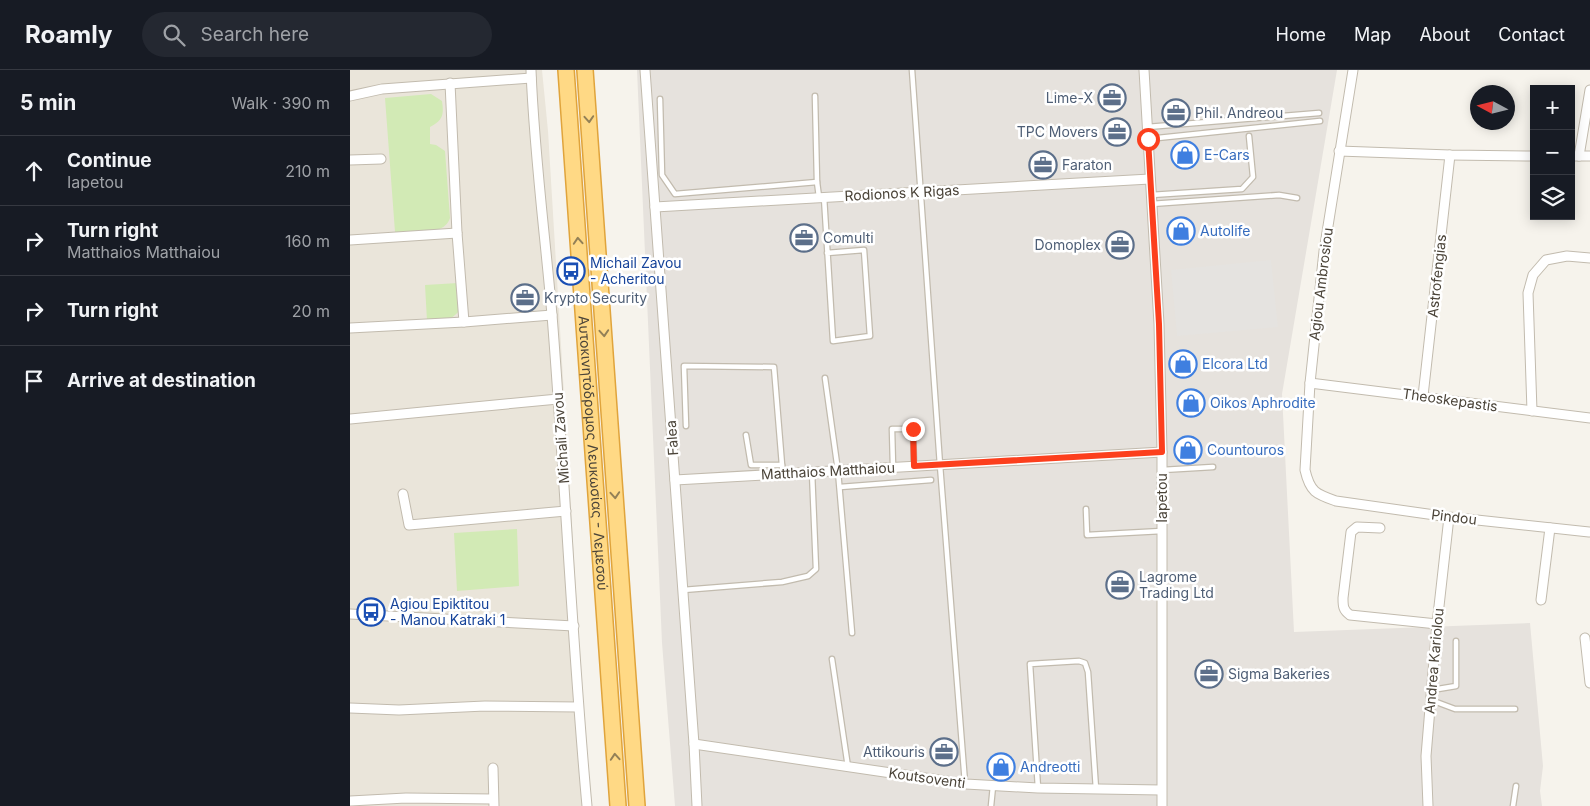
<!DOCTYPE html>
<html lang="en">
<head>
<meta charset="utf-8">
<style>
  :root { --surface:#171b24; --page:#242831; --text:#f1f3f6; --muted:#9ea1a6; --line:#363941 }
  body { margin:0; font-family:Inter,sans-serif; background:var(--page); color:var(--text) }
  .controls { position:absolute; right:15px; top:15px; display:grid; overflow:hidden; border-radius:0px; box-shadow:0 2px 12px #0003 }
  .controls button { width:45px; height:45px; display:grid; place-items:center; padding:0; border:0; border-bottom:1px solid var(--line); background:var(--surface); color:var(--text); font:25px sans-serif }
  .compass { position:absolute; left:1120px; top:15px; width:45px; height:45px; border-radius:50%; background:var(--surface); box-shadow:0 2px 12px #0003; rotate:277deg }
  .stop { position:absolute; width:15px; height:15px; margin:-11px; border:4px solid #fc3f1d; border-radius:50%; background:#fff }
  .stop.end { background:#fc3f1d; border-color:#fff; box-shadow:0 1px 5px #0008 }
  .list { margin:0; padding:0; list-style:none }
  h2 { display:flex; justify-content:space-between; align-items:center; height:65px; margin:0; padding:0 20px; font-size:21px }
  h2 small { font-size:16px; font-weight:400; color:var(--muted) }
  .list li { display:grid; grid-template-columns:32px 1fr auto; gap:15px; align-items:center; box-sizing:border-box; height:70px; padding:0 20px; border-top:1px solid var(--line) }
  .list b { display:block; font-size:19px; white-space:nowrap }
  .list p { margin:0; font-size:16px; white-space:nowrap; color:var(--muted) }
  .list em { font-size:16px; font-style:normal; color:var(--muted) }
  .icon { flex:none; width:28px; height:28px; fill:none; stroke:currentColor; stroke-width:2; stroke-linecap:round; stroke-linejoin:round }
  .map { position:relative; flex:none; width:1240px; height:736px; overflow:hidden }
  header { display:flex; align-items:center; gap:30px; box-sizing:border-box; height:70px; padding:0 25px; background:var(--surface); border-bottom:1px solid var(--line) }
  header strong { font-size:24px }
  nav { display:flex; gap:28px; margin-inline-start:auto; font-size:18px }
  .search { width:350px; height:45px; background:var(--page); display:flex; align-items:center; gap:12px; box-sizing:border-box; padding:0 18px; border-radius:28px; color:var(--muted); font-size:19px }
  main { display:flex }
  aside { flex:1; background:var(--surface) }
  .map>svg:first-child { display:block }
</style>
</head>
<body>
<header>
<strong>Roamly</strong>
<div class="search"><svg class="icon" aria-label="search" viewBox="0 0 24 24"><circle cx="10" cy="10" r="6"/><path d="M15 15l6 6"/></svg>Search here</div>
<nav><a>Home</a><a>Map</a><a>About</a><a>Contact</a></nav>
</header>
<main>
<aside>
<h2>5 min<small>Walk · 390 m</small></h2>
<ul class="list">
<li><svg class="icon" aria-label="ahead" viewBox="0 0 24 24"><path d="M12 20V5M6 11l6-6 6 6"/></svg><div><b>Continue</b><p>Iapetou</p></div><em>210 m</em></li>
<li><svg class="icon" aria-label="right" viewBox="0 0 24 24"><path d="M7 20v-9h11M14 6l5 5-5 5"/></svg><div><b>Turn right</b><p>Matthaios Matthaiou</p></div><em>160 m</em></li>
<li><svg class="icon" aria-label="right" viewBox="0 0 24 24"><path d="M7 20v-9h11M14 6l5 5-5 5"/></svg><div><b>Turn right</b></div><em>20 m</em></li>
<li><svg class="icon" aria-label="arrive" viewBox="0 0 24 24"><path d="M6 21V4h12l-3 4 3 4H6"/></svg><div><b>Arrive at destination</b></div></li>
</ul>
</aside>
<div class="map">
<svg width="1240" height="736" viewBox="0 0 1240 736">
  <rect width="100%" height="100%" fill="#f6f3ec"/>
  <!-- residential -->
  <polygon fill="#eae5da" points="0,0 192,0 198,61 239,736 0,736"/>
  <!-- industrial -->
  <polygon fill="#e6e2dd" points="287,0 987,0 932,324 944,562 1180,553 1193,696 1190,721 1192,736 325,736 312,573"/>
  <!-- green -->
  <g fill="#d2eab5">
    <path d="M 81,24 L 92,31 C 94,45 93,50 80,57 L 80,74 L 86,75 L 95,81 L 100,148 C 94,167 61,162 45,162 L 35,28 Z"/>
    <path d="M 108,213 L 109,241 C 99,253 91,250 77,251 L 75,215 Z"/>
    <polygon points="167,459 169,516 107,521 104,463"/>
  </g>
  <!-- parking -->
  <polygon fill="#e5e3e0" points="921,190 928,257 827,266 821,200"/>
  <g fill="none" stroke-linecap="round" stroke-linejoin="round">
    <!-- service casing -->
    <g stroke="#c2bbae" stroke-width="7">
      <g id="service">
        <polyline points="562,0 590,395 615,713"/>
        <polyline points="465,26 467,112 469,127"/>
        <polyline points="310,29 312,105 325,124 467,112"/>
        <polyline points="797,57 969,43"/>
        <polyline points="798,69 970,51"/>
        <polyline points="801,125 892,119 903,107 899,66"/>
        <polyline points="474,127 483,271 520,266 514,180 477,183"/>
        <polyline points="801,134 929,125 947,128"/>
        <polyline points="475,308 488,401 502,563"/>
        <polyline points="336,356 334,296 424,297 432,395"/>
        <polyline points="396,365 401,395 432,395 433,404"/>
        <polyline points="543,397 542,359 563,359 564,396"/>
        <polyline points="812,400 863,397"/>
        <polyline points="490,417 581,410"/>
        <polyline points="736,439 737,465 812,461"/>
        <polyline points="333,520 432,512 458,506 466,499 462,402"/>
        <polyline points="482,589 498,697"/>
        <polyline points="1082,620 1106,616 1106,571"/>
        <polyline points="1081,630 1105,639 1165,639"/>
        <polyline points="688,718 680,594 729,591 735,593 738,602 746,719"/>
        <polyline points="641,736 643,716"/>
        <polyline points="1163,736 1166,716"/>
      </g>
    </g>
    <!-- minor casing -->
    <g stroke="#c2bbae" stroke-width="11">
      <g id="minor">
        <path d="M 181,0 C 184,82 195,164 202,245 C 215,409 222,573 237,736"/>
        <polyline points="295,0 344,674 347,736"/>
        <polyline points="794,0 809,254 812,382 812,736"/>
        <path d="M 1003,0 L 974,181 L 960,313 L 955,400 C 960,422 966,424 986,431 L 1099,447 L 1239,462"/>
        <polyline points="100,13 107,163 114,252"/>
        <polyline points="0,26 32,19 181,8"/>
        <polyline points="989,81 1100,85 1184,86"/>
        <polyline points="1221,86 1240,86"/>
        <polyline points="1229,86 1240,20"/>
        <polyline points="0,90 31,89"/>
        <polyline points="305,137 800,109"/>
        <polyline points="0,170 107,163"/>
        <polyline points="0,258 114,252 202,245"/>
        <polyline points="960,313 1240,348"/>
        <polyline points="1073,326 1100,85"/>
        <polyline points="1182,341 1178,223 1183,205 1196,190 1217,186 1240,188"/>
        <polyline points="0,349 208,329"/>
        <polyline points="325,410 812,382"/>
        <polyline points="53,424 59,455 216,441"/>
        <path d="M 1030,458 L 1007,457 L 1001,462 L 993,528 C 993,536 993,540 1000,545 L 1087,554"/>
        <polyline points="1191,530 1200,458"/>
        <polyline points="0,544 224,556"/>
        <polyline points="1235,568 1240,613"/>
        <polyline points="0,638 49,640 135,636 228,637"/>
        <polyline points="344,674 616,714 688,718 811,720"/>
        <polyline points="143,698 144,736"/>
        <polyline points="0,731 56,728 143,729"/>
        <polyline points="1078,736 1076,686 1087,554 1099,447"/>
      </g>
    </g>
    <!-- trunk casing -->
    <g stroke="#e0a43c" stroke-width="18">
      <g id="trunk">
        <path id="s1" d="M 216,0 L 268,736"/>
        <polyline points="235,0 287,736"/>
      </g>
    </g>
    <!-- service -->
    <use href="#service" stroke="#fff" stroke-width="4.5"/>
    <!-- minor -->
    <use href="#minor" stroke="#fff" stroke-width="9"/>
    <!-- trunk -->
    <use href="#trunk" stroke="#ffd985" stroke-width="15"/>
  </g>
  <!-- one-way arrows -->
  <defs><path id="oneway-chevron" d="M-2-3.5L2.5 0L-2 3.5" fill="none" stroke-width="1.6" stroke-linecap="round" stroke-linejoin="round" transform="scale(1.25)"/></defs>
  <g stroke="#938057">
    <use href="#oneway-chevron" transform="translate(239 49) rotate(86)"/>
    <use href="#oneway-chevron" transform="translate(228 171) rotate(-94)"/>
    <use href="#oneway-chevron" transform="translate(254 263) rotate(86)"/>
    <use href="#oneway-chevron" transform="translate(265 425) rotate(86)"/>
    <use href="#oneway-chevron" transform="translate(265 687) rotate(-94)"/>
  </g>
  <g fill="none" stroke-linecap="round" stroke-linejoin="round">
    <!-- route -->
    <polyline stroke="#fc3f1d" stroke-width="6" points="563,359 564,396 812,382 809,254 798,69"/>
  </g>
  <!-- icons -->
  <defs>
    <g id="office-ring" transform="scale(1.4375)"><circle r="9.5" fill="#fff" stroke="#5c6f8a" stroke-width="1.5"/><path d="M-6-3h4V-5.5h4V-3h4V5H-6ZM-1-4.5V-3h2v-1.5ZM-6 0V1H6V0Z" fill="#5c6f8a"/></g>
    <g id="shop-ring" transform="scale(1.4375)"><circle r="9.5" fill="#fff" stroke="#3f7fe0" stroke-width="1.5"/><path d="M-5-2.5h2.3a2.7 3.5 0 0 1 5.4 0H5L5.5 6h-11ZM-1.5-2.5h3a1.5 2.3 0 0 0-3 0Z" fill="#3f7fe0"/></g>
    <g id="bus-ring" transform="scale(1.4375)"><circle r="9.5" fill="#fff" stroke="#1a4fb4" stroke-width="1.5"/><path d="M-5-6H5V4H4V6H2V4H-2V6H-4V4H-5ZM-3.5-4V0h7V-4ZM-3.5 1.2v1.5H-2V1.2ZM2 1.2v1.5H3.5V1.2Z" fill="#1a4fb4"/></g>
  </defs>
  <g fill-rule="evenodd">
    <use href="#office-ring" x="762" y="28"/>
    <use href="#office-ring" x="826" y="43"/>
    <use href="#office-ring" x="767" y="62"/>
    <use href="#shop-ring" x="835" y="85"/>
    <use href="#office-ring" x="693" y="95"/>
    <use href="#shop-ring" x="831" y="161"/>
    <use href="#office-ring" x="454" y="168"/>
    <use href="#office-ring" x="770" y="175"/>
    <use href="#bus-ring" x="221" y="201"/>
    <use href="#office-ring" x="175" y="228"/>
    <use href="#shop-ring" x="833" y="294"/>
    <use href="#shop-ring" x="841" y="333"/>
    <use href="#shop-ring" x="838" y="380"/>
    <use href="#office-ring" x="770" y="515"/>
    <use href="#bus-ring" x="21" y="542"/>
    <use href="#office-ring" x="859" y="604"/>
    <use href="#office-ring" x="594" y="682"/>
    <use href="#shop-ring" x="651" y="697"/>
  </g>
  <g text-anchor="middle" stroke-width="5" stroke-linejoin="round" paint-order="stroke">
    <!-- service labels -->
    <g font-size="14" fill="#4e5e75" stroke="#fff" text-anchor="start">
      <text x="743" y="33" text-anchor="end">Lime-X</text>
      <text x="845" y="48">Phil. Andreou</text>
      <text x="748" y="67" text-anchor="end">TPC Movers</text>
      <text x="712" y="100">Faraton</text>
      <text x="473" y="173">Comulti</text>
      <text x="751" y="180" text-anchor="end">Domoplex</text>
      <text x="194" y="233">Krypto Security</text>
      <text x="789" y="512">Lagrome<tspan x="789" dy="16">Trading Ltd</tspan></text>
      <text x="878" y="609">Sigma Bakeries</text>
      <text x="575" y="687" text-anchor="end">Attikouris</text>
    </g>
    <!-- shop labels -->
    <g font-size="14" fill="#366cbe" stroke="#fff" text-anchor="start">
      <text x="854" y="90">E-Cars</text>
      <text x="850" y="166">Autolife</text>
      <text x="852" y="299">Elcora Ltd</text>
      <text x="860" y="338">Oikos Aphrodite</text>
      <text x="857" y="385">Countouros</text>
      <text x="670" y="702">Andreotti</text>
    </g>
    <!-- street labels -->
    <g font-size="14" fill="#4b4439" stroke="#fff">
      <text transform="translate(552 123) rotate(-3)" y="5">Rodionos K Rigas</text>
      <text transform="translate(1087 206) rotate(-84)" y="5">Astrofengias</text>
      <text transform="translate(971 214) rotate(-83)" y="5">Agiou Ambrosiou</text>
      <text transform="translate(1100 330) rotate(8)" y="5">Theoskepastis</text>
      <text transform="translate(211 368) rotate(-94)" y="5">Michali Zavou</text>
      <text transform="translate(322 368) rotate(-94)" y="5">Falea</text>
      <text dy="5" stroke="none"><textPath href="#s1" startOffset="384">Αυτοκινητόδρομος Λευκωσίας - Λεμεσού</textPath></text>
      <text transform="translate(478 401) rotate(-3)" y="5">Matthaios Matthaiou</text>
      <text transform="translate(812 428) rotate(-90)" y="5">Iapetou</text>
      <text transform="translate(1104 447) rotate(7)" y="5">Pindou</text>
      <text transform="translate(1084 591) rotate(-85)" y="5">Andrea Kariolou</text>
      <text transform="translate(577 708) rotate(8)" y="5">Koutsoventi</text>
    </g>
    <!-- transit labels -->
    <g font-size="14" fill="#164399" stroke="#fff" text-anchor="start">
      <text x="240" y="198">Michail Zavou<tspan x="240" dy="16">- Acheritou</tspan></text>
      <text x="40" y="539">Agiou Epiktitou<tspan x="40" dy="16">- Manou Katraki 1</tspan></text>
    </g>
  </g>
</svg>
<div class="controls">
<button>+</button>
<button>−</button>
<button><svg class="icon" aria-label="layers" viewBox="0 0 24 24"><path d="M12 4l9 5-9 5-9-5zM3 14l9 5 9-5"/></svg></button>
</div>
<svg class="compass" viewBox="-18 -18 36 36"><path d="M0-13l5 13h-10z" fill="#e53935"/><path d="M0 13l5-13h-10z" fill="#9ea1a6"/></svg>
<div class="stop" style="left:798px;top:69px"></div>
<div class="stop end" style="left:563px;top:359px"></div>
</div>
</main>
</body>
</html>
